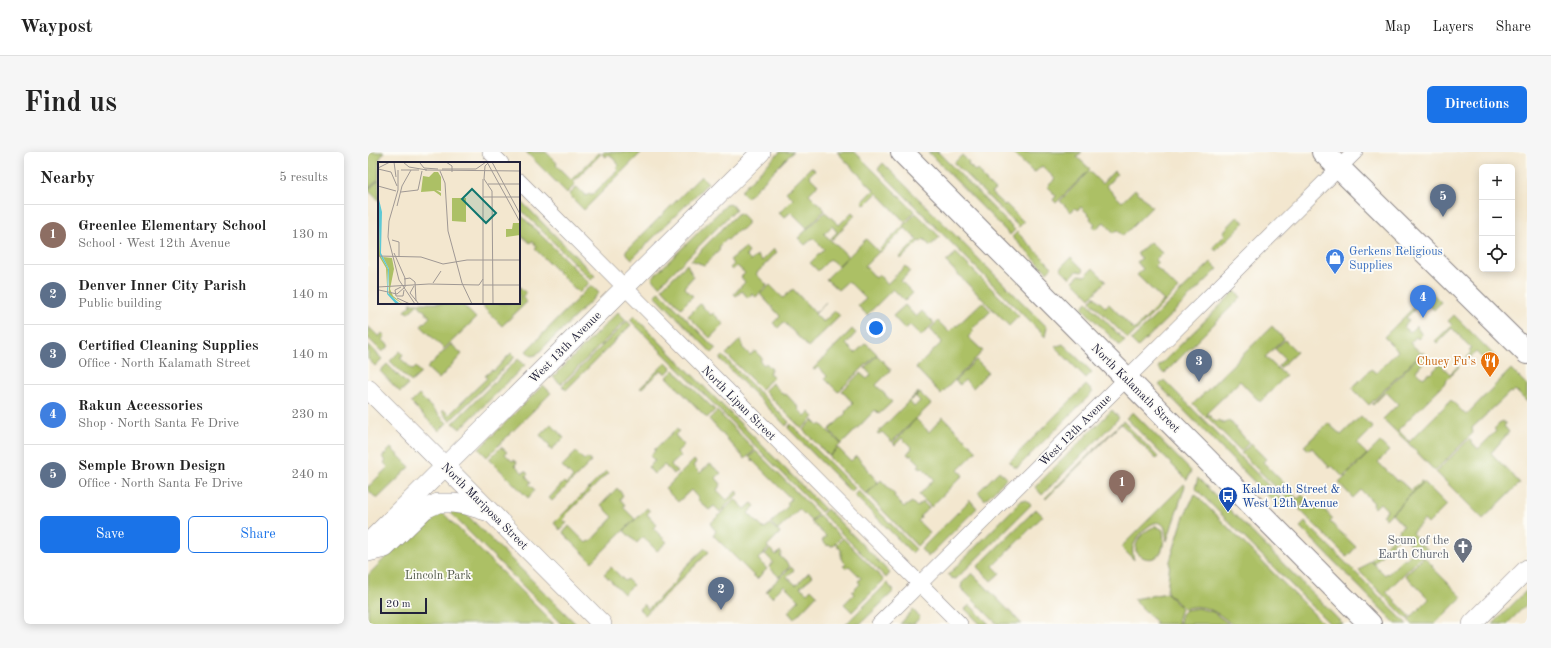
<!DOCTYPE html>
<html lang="en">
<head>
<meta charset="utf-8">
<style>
  :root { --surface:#fff; --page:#f6f6f6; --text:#222; --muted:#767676; --line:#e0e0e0; --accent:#1a73e8 }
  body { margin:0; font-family:"Old Standard TT",serif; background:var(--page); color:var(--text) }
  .controls { position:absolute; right:12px; top:12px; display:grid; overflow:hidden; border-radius:6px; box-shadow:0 2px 10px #0003 }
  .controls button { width:36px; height:36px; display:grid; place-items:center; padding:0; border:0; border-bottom:1px solid var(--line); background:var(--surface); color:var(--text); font:20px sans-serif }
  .scale { position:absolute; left:12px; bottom:10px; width:47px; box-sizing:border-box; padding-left:4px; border:2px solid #22223b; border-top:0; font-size:11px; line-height:14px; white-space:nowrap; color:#22223b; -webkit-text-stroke:3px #fdfcf7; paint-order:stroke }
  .you { position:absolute; left:508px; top:176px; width:14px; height:14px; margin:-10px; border:3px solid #fff; border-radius:50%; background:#1a73e8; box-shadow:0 0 0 6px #1a73e833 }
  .badge { display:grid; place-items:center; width:26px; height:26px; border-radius:50%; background:var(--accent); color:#fff; font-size:13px; font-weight:700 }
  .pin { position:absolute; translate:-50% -33px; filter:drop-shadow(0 1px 2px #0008) }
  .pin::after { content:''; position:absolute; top:21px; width:14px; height:12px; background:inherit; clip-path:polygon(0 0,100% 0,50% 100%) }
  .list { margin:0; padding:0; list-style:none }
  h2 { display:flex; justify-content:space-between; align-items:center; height:52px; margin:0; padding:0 16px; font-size:17px }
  h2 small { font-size:13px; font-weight:400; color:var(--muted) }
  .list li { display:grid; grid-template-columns:26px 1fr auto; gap:12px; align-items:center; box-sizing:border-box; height:60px; padding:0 16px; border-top:1px solid var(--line) }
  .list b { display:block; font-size:15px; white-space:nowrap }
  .list p { margin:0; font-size:13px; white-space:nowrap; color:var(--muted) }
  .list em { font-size:13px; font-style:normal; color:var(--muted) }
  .actions { display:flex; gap:8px; padding:12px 16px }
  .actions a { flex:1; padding:9px 0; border:1px solid var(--accent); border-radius:6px; text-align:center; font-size:14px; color:var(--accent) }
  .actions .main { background:var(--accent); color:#fff }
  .icon { flex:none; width:22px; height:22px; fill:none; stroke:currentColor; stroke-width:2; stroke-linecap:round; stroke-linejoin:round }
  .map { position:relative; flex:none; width:1159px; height:472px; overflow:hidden; border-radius:6px }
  header { display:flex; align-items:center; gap:24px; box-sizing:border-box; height:56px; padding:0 20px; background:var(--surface); border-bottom:1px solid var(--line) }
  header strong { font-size:19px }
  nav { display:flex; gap:22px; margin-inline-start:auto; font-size:14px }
  .intro { display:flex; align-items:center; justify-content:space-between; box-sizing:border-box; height:96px; padding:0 24px }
  h1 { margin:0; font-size:28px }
  .button { padding:10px 18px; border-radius:6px; background:var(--accent); color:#fff; font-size:14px; font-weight:700 }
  main { display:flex; gap:24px; padding:0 24px }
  aside { flex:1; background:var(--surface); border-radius:6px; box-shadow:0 2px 10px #0003 }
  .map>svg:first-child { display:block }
</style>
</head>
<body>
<header>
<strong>Waypost</strong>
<nav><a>Map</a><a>Layers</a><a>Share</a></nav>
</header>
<div class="intro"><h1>Find us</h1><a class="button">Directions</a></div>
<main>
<aside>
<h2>Nearby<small>5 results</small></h2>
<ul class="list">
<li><span class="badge" style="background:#8d6e63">1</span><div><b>Greenlee Elementary School</b><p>School · West 12th Avenue</p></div><em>130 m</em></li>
<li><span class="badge" style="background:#5c6f8a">2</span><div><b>Denver Inner City Parish</b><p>Public building</p></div><em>140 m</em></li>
<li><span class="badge" style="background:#5c6f8a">3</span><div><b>Certified Cleaning Supplies</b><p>Office · North Kalamath Street</p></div><em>140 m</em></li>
<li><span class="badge" style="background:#3f7fe0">4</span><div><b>Rakun Accessories</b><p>Shop · North Santa Fe Drive</p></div><em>230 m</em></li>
<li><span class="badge" style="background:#5c6f8a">5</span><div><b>Semple Brown Design</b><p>Office · North Santa Fe Drive</p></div><em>240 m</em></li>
</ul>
<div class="actions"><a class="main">Save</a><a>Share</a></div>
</aside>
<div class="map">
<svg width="1159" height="472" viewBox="0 0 1159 472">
  <rect width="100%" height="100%" fill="#fdfcf7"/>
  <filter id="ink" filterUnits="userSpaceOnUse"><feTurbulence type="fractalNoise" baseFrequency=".025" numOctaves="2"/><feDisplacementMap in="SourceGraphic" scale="8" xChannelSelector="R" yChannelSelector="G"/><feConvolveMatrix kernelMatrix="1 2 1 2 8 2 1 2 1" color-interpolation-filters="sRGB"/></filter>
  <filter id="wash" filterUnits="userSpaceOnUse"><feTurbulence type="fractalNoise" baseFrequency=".012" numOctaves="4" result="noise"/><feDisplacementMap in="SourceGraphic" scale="16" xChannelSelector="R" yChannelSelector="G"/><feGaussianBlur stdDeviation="0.9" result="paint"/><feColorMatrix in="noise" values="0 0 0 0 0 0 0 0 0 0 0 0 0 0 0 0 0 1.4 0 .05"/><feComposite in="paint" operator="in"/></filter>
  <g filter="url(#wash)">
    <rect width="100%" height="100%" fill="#f3e7cf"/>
    <!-- green -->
    <g fill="#acc065" stroke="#677150">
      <polygon points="0,0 16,0 11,8 14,11 11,11 11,27 0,37"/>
      <polygon points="158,0 178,0 189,11 188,13 203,28 231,1 233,2 205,30 207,33 199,41"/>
      <polygon points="236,0 274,0 216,58 201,43 209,35 218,44 222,41 224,43 250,18 248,16 251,13 241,2 238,5 234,2"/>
      <polygon points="412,0 425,0 379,46 373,40 374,37"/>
      <polygon points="469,0 487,0 547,60 537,70 509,41 497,53 494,50 506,38"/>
      <polygon points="560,0 570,0 647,78 642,83"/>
      <polygon points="644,0 714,0 709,5 722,17 688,51 685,48 688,44 679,35 687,27 674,14 666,21"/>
      <polygon points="594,3 601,10 600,12 607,19 609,17 614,22 613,24 627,38 623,41 636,53 638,52 656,70 651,75 586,11"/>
      <polygon points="515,11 679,175 677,185 510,17"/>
      <polygon points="443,15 447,18 441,24 450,33 441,42 457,58 439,76 423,60 416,66 411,61 425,47 418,40"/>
      <polygon points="721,19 734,32 746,19 749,22 738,34 754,50 767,37 784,55 755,84 749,78 746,81 736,70 728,77 725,75 727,72 722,67 723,65 713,55 709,58 707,56 703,60 692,49"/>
      <polygon points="333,24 340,31 264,107 257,100"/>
      <polygon points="11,28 11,49 0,38"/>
      <polygon points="151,47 227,124 223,128 151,56"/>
      <polygon points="362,52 368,57 291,134 284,126 358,53"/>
      <polygon points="457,60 471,73 484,60 487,63 465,87 463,86 469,80 464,74 456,82 480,104 470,114 462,107 450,119 442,111 456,97 445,86 437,93 430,86"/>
      <polygon points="151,61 221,131 211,141 167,97 169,95 164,89 162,91 151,81"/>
      <polygon points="372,61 379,68 379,72 372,79 370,78 360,88 358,87 352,93 351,99 336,113 323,108 369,62"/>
      <polygon points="548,61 572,85 562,94 556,87 553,90 551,89 533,107 532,105 549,88 537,76 513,100 511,98"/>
      <polygon points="870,64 876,71 848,99 845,95 857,83 855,80"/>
      <polygon points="649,80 684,115 679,120 644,85"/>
      <polygon points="498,87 511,100 497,114 508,126 511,123 519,132 537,114 542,119 533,129 545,141 537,149 525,137 499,163 490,154 498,147 480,129 470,138 458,127"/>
      <polygon points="782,90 794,101 787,108 790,111 787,114 810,137 797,150 769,123 775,117 769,110 774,106 769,102"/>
      <polygon points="377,96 381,100 378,104 383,109 389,103 394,109 406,97 409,100 388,122 399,133 388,145 384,142 380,146 374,139 368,144 366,142 377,130 373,125 377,121 369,114 364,118 362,116 366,112 362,108"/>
      <polygon points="588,101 651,164 641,174 578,110"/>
      <polygon points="703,105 716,118 714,120 709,119 702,126 692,116"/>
      <polygon points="843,110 850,117 770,195 763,188"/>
      <polygon points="319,112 325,125 316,135 325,144 313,156 294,136"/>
      <polygon points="725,116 738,129 722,146 705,129 711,123 717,124"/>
      <polygon points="223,133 231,141 168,203 163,204 158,199"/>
      <polygon points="402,133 415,146 425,137 447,161 458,150 447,162 455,170 467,159 472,164 440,195 416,170 410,176 405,171 412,164 392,142"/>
      <polygon points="151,134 158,141 154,145 159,150 134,174 115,155 119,151 151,151"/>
      <polygon points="1061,138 1073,150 1066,158 1056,149 1049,156 1046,154"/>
      <polygon points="291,139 348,197 344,201 287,143"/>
      <polygon points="867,139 873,145 796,222 790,215"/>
      <polygon points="726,144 737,155 741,152 766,178 795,149 796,151 760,187 722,149"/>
      <polygon points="614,150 623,159 604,177 606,179 600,185 615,199 573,242 548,216 574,190 562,177 570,169 581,180 588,173 589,174"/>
      <polygon points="719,150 757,189 752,194 714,156"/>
      <polygon points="42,151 93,151 108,166 76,197 53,174 62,165 50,152 40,161 37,159 43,153"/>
      <polygon points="332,152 343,163 345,161 356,172 342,186 320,164"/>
      <polygon points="537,153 548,165 554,159 566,171 553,184 542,173 537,177 525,164"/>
      <polygon points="1045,156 1047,157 1038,166 1041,169 1036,175 1042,180 1048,174 1054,183 1050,187 1048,185 1042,191 1053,201 1001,253 984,236 1003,217 1008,221 1030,199 1016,185"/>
      <polygon points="250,160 258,168 193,232 185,225"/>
      <polygon points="1086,163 1128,205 1118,215 1117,214 1119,211 1108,200 1099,208 1097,207 1103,200 1101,198 1103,196 1084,176 1069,191 1067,189 1084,173 1080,169"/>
      <polygon points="266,164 457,357 453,360 262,168"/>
      <polygon points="259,169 263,173 198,238 194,234"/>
      <polygon points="0,174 11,185 14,181 17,184 14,187 21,194 14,200 0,186"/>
      <polygon points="904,174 916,187 897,205 918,224 892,250 872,229 839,261 840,263 838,265 825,252"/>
      <polygon points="484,177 488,181 478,192 487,201 498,191 509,202 470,240 457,227 459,224 450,215 447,218 445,217"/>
      <polygon points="373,187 373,191 375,193 374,195 382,203 387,199 394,206 392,209 396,213 398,211 404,217 401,221 406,225 393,237 358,202"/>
      <polygon points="917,188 929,200 912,216 910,214 917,207 907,197"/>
      <polygon points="0,192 14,207 7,214 0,207"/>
      <polygon points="83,192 94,202 71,227 59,216"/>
      <polygon points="695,192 724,220 718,226 687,195"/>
      <polygon points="32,199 35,203 32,206 45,218 48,215 53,221 43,230 22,209"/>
      <polygon points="1055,200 1060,205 1048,219 1055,226 1061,221 1062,222 1072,212 1082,222 1090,214 1091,215 1078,228 1079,229 1030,278 1041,289 1039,290 1015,267 1030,252 1018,240 1005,253 1004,252"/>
      <polygon points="143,201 147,205 82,269 74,260 76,258 81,263 119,226 117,224 124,218 126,219"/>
      <polygon points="509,203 523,218 508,233 524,250 511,262 507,258 474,292 461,278 478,261 477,260 485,251 474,239 492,221 499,227 503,223 497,216"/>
      <polygon points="355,204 421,270 418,274 352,207"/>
      <polygon points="150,207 157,213 92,277 85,271"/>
      <polygon points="608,208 620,220 605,236 597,228 592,233 587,229"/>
      <polygon points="298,210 304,216 298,222 293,218 273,237 272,236"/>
      <polygon points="19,212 40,233 32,240 12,219"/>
      <polygon points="1143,217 1159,233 1159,250 1147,238 1144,241 1142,240 1104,276 1105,281 1067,319 1040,291 1083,248 1098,263"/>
      <polygon points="306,218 347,258 339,266 299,225"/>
      <polygon points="796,228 917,350 911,355 791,233"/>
      <polygon points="404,231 416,243 418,242 431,256 430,257 437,264 441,260 446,265 434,277 396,239"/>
      <polygon points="175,233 183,241 119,305 111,297"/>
      <polygon points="718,233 725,240 650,315 646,315 641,310"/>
      <polygon points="550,240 551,241 542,250 546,255 552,249 548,245 552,241 563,252 524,290 514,280 511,282 509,281"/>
      <polygon points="51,243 79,271 71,279 43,251"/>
      <polygon points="744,258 751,266 674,343 667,335"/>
      <polygon points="349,259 387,298 377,307 341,267"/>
      <polygon points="765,260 823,319 819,328 758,266"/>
      <polygon points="841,263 848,270 850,268 856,272 861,268 881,291 873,299 839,265"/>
      <polygon points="993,264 1005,276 989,292 999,302 975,325 964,314 962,316 944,296 941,298 936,294 960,271 973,283"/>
      <polygon points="575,265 609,299 590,318 595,323 563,355 551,343 566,327 554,315 553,316 550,314 552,312 543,303 541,304 539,302 544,296 534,286 527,293 525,291 548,267 561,280"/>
      <polygon points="445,268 451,274 453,272 473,292 461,304 435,278"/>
      <polygon points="755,269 790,305 788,307 753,272 678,347 677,346"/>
      <polygon points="1134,269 1138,272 1136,274 1141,280 1123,301 1152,331 1115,367 1068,320 1101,287 1110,297 1128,279 1126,277"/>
      <polygon points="183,272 196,286 183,298 181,296 182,294 172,283"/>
      <polygon points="423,272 487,336 483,340 420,276"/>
      <polygon points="308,277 311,279 307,283 316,293 309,300 313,304 303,313 309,319 306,322 296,313 286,322 280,315 287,309 282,304 287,299 286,298"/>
      <polygon points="1012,290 1021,299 1010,310 1029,329 1031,328 1043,339 1053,329 1055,330 1018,367 1015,363 1019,358 1012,351 1007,356 1005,353 1006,351 993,338 985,346 971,331"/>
      <polygon points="883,292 898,307 895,310 920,335 919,337 930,347 934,343 938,347 929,356 873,301"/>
      <polygon points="133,295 139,300 137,302 144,309 146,308 149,310 147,313 155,321 157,319 160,322 158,324 163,330 161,332 167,338 160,346 121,307"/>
      <polygon points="23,296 42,315 9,347 0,338 0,334 1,334 20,315 16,311 18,309 14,305"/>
      <polygon points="470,296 483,309 488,304 501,318 500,319 510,330 498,342 461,305"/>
      <polygon points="388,299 450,362 443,369 431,357 410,378 403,371 421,353 419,351 423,347 381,305"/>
      <polygon points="208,300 216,308 220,306 223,310 184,349 181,346 196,330 198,332 205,325 194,314"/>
      <polygon points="326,308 328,310 325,314 332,321 342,312 353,321 348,326 353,332 349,338 359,348 369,339 371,341 352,360 346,354 341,358 329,347 330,346 323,338 310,350 297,337"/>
      <polygon points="238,319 240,321 197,364 198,365 195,368 199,371 192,378 186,371"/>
      <polygon points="631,319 639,326 617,348 610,340"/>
      <polygon points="830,326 975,472 962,472 827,336"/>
      <polygon points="513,328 527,343 526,345 536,355 544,350 549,355 555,350 561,356 552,364 553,366 550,369 562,381 549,394 499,342"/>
      <polygon points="1056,330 1079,353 1060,372 1056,368 1044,381 1053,390 1047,397 1033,383 1006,411 1003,408 1032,379 1031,378 1035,374 1024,362"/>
      <path d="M 816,332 L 817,334 L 799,389 C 798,385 798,380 797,376 C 789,359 767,386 765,395 C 764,399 765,403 766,408 L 753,395 Z"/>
      <polygon points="249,336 255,343 252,347 257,353 255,355 267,367 224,410 195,381 201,374 218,391 220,389 222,390 245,365 233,353"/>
      <polygon points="490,339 548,397 544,401 486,343"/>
      <path d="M 827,342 L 956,472 L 863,472 C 850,460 834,450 816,457 L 799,440 L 802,409 L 816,364 Z"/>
      <polygon points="367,347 377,357 384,351 387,354 380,361 396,377 402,372 412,381 399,394 401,396 390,407 399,417 389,427 345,383 348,379 342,372"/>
      <polygon points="602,348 609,356 560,405 553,397"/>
      <polygon points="654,348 658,348 663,353 588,427 583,426 580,423"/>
      <polygon points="939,348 948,357 952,353 965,367 962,370 988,395 979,405 931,357"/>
      <polygon points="279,356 282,359 279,362 289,373 285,376 299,390 289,399 275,385 269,391 256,379"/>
      <polygon points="459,357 522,421 518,426 454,362"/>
      <polygon points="668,357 675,364 625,414 632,421 623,429 609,415"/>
      <polygon points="86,358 98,362 208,472 193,472 82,361"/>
      <polygon points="75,361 186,472 0,472 0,423 50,373 62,364"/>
      <polygon points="451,363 473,385 465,394 458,393 454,389 458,384 443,370"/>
      <polygon points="937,370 1039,472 1028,472 932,375"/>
      <path d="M 786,375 L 790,375 L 795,378 C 796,385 796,392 794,398 C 789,410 774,409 768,399 C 766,389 777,378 786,375 Z"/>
      <polygon points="475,386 516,428 484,460 476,452 486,442 484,440 492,432 490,429 493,426 481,414 478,416 475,414 478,412 473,407 473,398 468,393"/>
      <polygon points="1053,392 1060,398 1018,440 1042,464 1039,467 991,419 1002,408 1017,423 1019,421 1020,422 1035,407 1037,408"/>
      <polygon points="337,396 341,400 277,463 271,457 276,452 280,457 308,429 312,420"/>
      <polygon points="402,397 408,403 412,399 414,401 412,404 422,414 411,425 401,415 405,410 397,402"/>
      <polygon points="1056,405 1065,414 1064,415 1094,445 1067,472 1044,472 1040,468 1061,447 1037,423"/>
      <polygon points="243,415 257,429 259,427 265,433 256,442 236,422"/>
      <polygon points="423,415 426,418 419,425 428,433 441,420 445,424 432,435 439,441 443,437 449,443 426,467 420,460 431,448 416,433 404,445 398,439"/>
      <polygon points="604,421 654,472 629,472 593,436 594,431"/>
      <polygon points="519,431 526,439 492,472 478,472"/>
      <polygon points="1159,438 1159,452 1139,472 1125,472"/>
      <polygon points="799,441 813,456 810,466 811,472 787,472 788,470 765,447"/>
      <polygon points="602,453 621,472 612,472 597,457"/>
      <polygon points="830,456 845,460 861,472 812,472 813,462 817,458"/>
      <polygon points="545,458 552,465 546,472 532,472"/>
    </g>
  </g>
  <g filter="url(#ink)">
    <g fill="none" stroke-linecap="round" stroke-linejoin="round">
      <!-- minor casing -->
      <g stroke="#8a8485" stroke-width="16">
        <g id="minor">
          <polyline points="122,0 133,11"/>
          <polyline points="151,29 592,472"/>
          <polyline points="511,472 987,0"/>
        </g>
      </g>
      <!-- tertiary casing -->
      <g stroke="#8a8485" stroke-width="20">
        <g id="tertiary">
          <polyline points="0,237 234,472"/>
          <polyline points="0,391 393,0"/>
          <polyline points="0,400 17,396 57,357 70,351 85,351 98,353 121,360"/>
          <polyline points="1104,472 1159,417"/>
        </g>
      </g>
      <!-- secondary casing -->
      <g stroke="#8a8485" stroke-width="24">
        <g id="secondary">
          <polyline points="534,0 1002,472"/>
          <polyline points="955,0 1159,201"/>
        </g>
      </g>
      <!-- minor -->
      <use href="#minor" stroke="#fff" stroke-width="15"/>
      <!-- tertiary -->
      <use href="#tertiary" stroke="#fff" stroke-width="19"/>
      <!-- secondary -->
      <use href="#secondary" stroke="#fff" stroke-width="22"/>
    </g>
  </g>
  <!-- icons -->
  <defs>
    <g id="shop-pin" transform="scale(1)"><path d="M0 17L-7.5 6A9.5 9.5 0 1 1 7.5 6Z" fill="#3f7fe0" stroke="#fdfcf7"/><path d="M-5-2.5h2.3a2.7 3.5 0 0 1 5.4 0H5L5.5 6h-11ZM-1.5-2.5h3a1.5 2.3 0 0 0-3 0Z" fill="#fff"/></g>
    <g id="restaurant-pin" transform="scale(1)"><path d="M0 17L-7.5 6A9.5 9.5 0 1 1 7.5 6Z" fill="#e8710a" stroke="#fdfcf7"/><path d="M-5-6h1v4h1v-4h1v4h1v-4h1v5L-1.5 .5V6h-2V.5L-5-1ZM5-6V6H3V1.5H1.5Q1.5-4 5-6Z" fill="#fff"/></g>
    <g id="bus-pin" transform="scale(1)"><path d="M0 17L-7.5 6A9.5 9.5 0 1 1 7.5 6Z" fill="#1a4fb4" stroke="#fdfcf7"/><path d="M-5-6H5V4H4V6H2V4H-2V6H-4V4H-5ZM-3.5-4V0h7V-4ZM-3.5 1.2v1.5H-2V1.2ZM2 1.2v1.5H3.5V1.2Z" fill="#fff"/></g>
    <g id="church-pin" transform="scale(1)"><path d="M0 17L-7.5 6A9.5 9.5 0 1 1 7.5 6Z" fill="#6b7280" stroke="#fdfcf7"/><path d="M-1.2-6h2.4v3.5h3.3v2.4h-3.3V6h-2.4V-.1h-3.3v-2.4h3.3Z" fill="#fff"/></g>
  </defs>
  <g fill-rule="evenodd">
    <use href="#shop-pin" x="967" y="106"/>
    <use href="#restaurant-pin" x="1122" y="209"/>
    <use href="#bus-pin" x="860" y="344"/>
    <use href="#church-pin" x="1095" y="395"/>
  </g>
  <g text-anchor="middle" stroke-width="3.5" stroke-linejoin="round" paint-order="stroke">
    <!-- shop labels -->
    <g font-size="12" fill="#366cbe" stroke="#fdfcf7" text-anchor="start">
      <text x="981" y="103">Gerkens Religious<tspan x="981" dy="14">Supplies</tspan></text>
    </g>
    <!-- street labels -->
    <g font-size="12" fill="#22223b" stroke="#fdfcf7">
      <text transform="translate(197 195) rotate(-45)" y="4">West 13th Avenue</text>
      <text transform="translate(768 236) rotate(45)" y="4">North Kalamath Street</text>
      <text transform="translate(371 251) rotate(45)" y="4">North Lipan Street</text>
      <text transform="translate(707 278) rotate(-45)" y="4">West 12th Avenue</text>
      <text transform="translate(117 354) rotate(45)" y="4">North Mariposa Street</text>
    </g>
    <!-- food labels -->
    <g font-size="12" fill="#c56008" stroke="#fdfcf7" text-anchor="end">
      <text x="1108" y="213">Chuey Fu’s</text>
    </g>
    <!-- transit labels -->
    <g font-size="12" fill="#164399" stroke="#fdfcf7" text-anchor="start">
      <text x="874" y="341">Kalamath Street &amp;<tspan x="874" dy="14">West 12th Avenue</tspan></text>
    </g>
    <!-- worship labels -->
    <g font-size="12" fill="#5b616d" stroke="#fdfcf7" text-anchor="end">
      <text x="1081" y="392">Scum of the<tspan x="1081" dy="14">Earth Church</tspan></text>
    </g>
    <!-- park labels -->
    <g font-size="12" fill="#52594a" stroke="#fdfcf7">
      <text x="70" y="427">Lincoln Park</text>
    </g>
  </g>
  <!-- overview -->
  <g transform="translate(10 10)">
    <rect width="142" height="142" fill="#f3e7cf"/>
    <path d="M 56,10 L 60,10 L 63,15 L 63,29 L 58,28 L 63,31 L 63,34 L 56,29 L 43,30 L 45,14 L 51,15 ZM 74,36 L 88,36 L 88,60 L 74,59 ZM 0,44 L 1,49 L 2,93 L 10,107 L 9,123 L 8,106 L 1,94 ZM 135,61 L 141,61 L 142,73 L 128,75 L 128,67 L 134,67 ZM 5,95 L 14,96 L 16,107 L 12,127 L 15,134 L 25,142 L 11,133 L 11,107 Z" fill="#acc065"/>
    <path d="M 0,33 L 4,50 L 3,91 L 11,107 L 10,131 L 22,142 L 18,142 L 9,132 L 10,107 L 2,93 Z" fill="#5cc8d5"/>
    <path fill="none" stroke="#9f9894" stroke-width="1" d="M 16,0 L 18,15M 25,0 L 31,5 L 49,8M 68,0 L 74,4 L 74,10M 109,0 L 142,60M 111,0 L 107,4 L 106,17 L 114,29 L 115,142M 114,0 L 142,52M 42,1 L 46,6 L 60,7M 0,6 L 12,0M 0,7 L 13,10 L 19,24M 64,7 L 98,7 L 108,0M 20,8 L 20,28 L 11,59 L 10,75 L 21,118 L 37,142M 23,8 L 41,8M 47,8 L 142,9M 62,9 L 67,21 L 70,69 L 84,121 L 94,142M 110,22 L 142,22M 0,24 L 18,29M 23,30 L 40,28 L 44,9M 105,35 L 142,35M 19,44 L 24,24 L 33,8M 14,78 L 21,80 L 21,95M 0,94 L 43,95 L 65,102 L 89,98 L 142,98M 26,117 L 32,116 L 37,120 L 38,139M 55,121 L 63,109M 105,123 L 142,123M 36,124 L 32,131 L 41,142M 0,125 L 51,122 L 101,123 L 105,117M 23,125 L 17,128 L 18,134 L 25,134 L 26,128M 1,128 L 19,132 L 27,125 L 27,116 L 16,91M 19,136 L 32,142M 105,142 L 105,17"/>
    <path fill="#0f766e" fill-opacity="0.15" stroke="#0f766e" stroke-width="2" d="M 94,27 L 118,51 L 108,61 L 84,37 Z"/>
    <rect width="142" height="142" fill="none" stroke="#22223b" stroke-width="2"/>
  </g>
</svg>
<div class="controls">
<button>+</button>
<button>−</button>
<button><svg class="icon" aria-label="locate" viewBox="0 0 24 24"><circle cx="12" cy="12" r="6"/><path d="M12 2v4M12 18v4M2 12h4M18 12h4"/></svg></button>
</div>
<div class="scale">20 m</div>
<div class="you"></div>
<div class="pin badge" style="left:754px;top:351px;background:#8d6e63">1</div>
<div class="pin badge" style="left:353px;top:458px;background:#5c6f8a">2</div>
<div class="pin badge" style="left:831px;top:230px;background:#5c6f8a">3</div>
<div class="pin badge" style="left:1055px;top:166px;background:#3f7fe0">4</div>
<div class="pin badge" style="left:1075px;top:65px;background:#5c6f8a">5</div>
</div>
</main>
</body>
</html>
